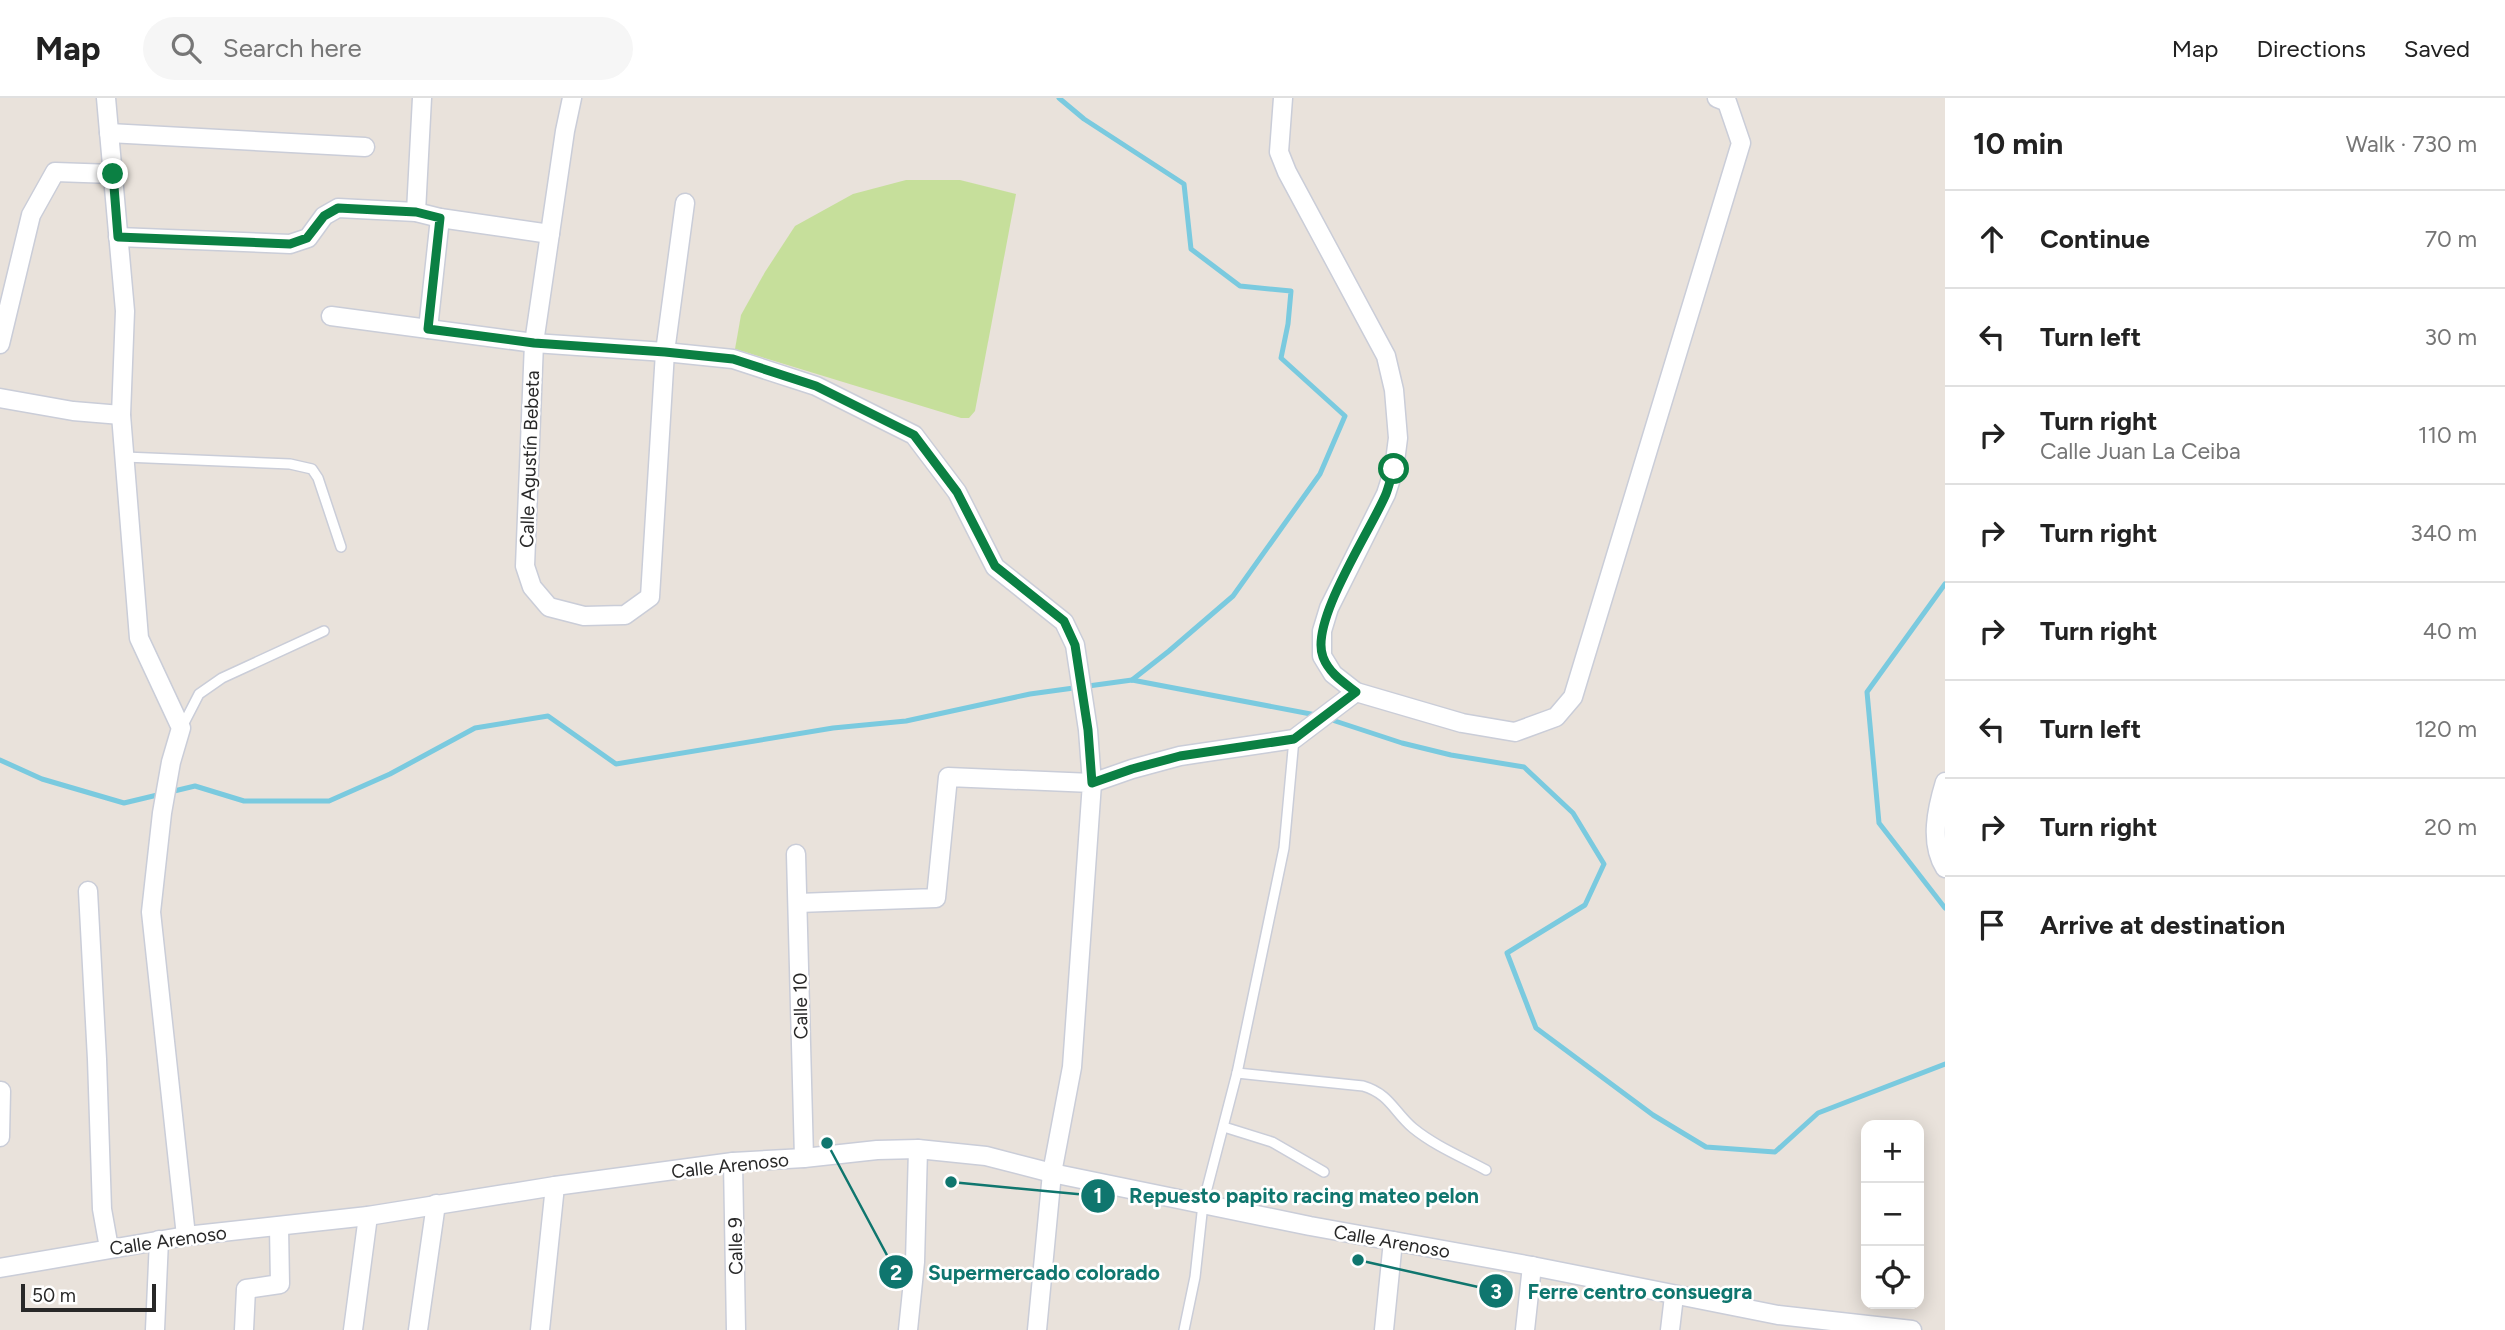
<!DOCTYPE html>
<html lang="en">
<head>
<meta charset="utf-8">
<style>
  :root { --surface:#fff; --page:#f6f6f6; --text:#222; --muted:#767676; --line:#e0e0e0 }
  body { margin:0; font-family:Figtree,sans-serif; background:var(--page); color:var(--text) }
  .controls { position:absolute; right:21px; bottom:21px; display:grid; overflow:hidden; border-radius:14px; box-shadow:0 4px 18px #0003 }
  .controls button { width:63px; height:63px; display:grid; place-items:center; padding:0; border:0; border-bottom:2px solid var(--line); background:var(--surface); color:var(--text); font:35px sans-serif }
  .scale { position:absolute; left:21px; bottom:18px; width:135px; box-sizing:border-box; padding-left:7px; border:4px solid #282828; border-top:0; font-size:19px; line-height:24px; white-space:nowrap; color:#282828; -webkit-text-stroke:5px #fff; paint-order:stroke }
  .stop { position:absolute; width:21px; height:21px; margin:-16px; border:5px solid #0b8043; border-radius:50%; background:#fff }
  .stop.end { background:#0b8043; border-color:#fff; box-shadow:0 2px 7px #0008 }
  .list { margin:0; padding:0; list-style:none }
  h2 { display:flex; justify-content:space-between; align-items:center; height:91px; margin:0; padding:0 28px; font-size:30px }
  h2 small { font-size:23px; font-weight:400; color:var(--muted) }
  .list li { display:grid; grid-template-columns:46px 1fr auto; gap:21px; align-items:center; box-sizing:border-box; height:98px; padding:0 28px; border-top:2px solid var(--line) }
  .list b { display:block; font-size:26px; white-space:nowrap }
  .list p { margin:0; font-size:23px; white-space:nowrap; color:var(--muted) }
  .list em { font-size:23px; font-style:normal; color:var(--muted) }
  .icon { flex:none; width:38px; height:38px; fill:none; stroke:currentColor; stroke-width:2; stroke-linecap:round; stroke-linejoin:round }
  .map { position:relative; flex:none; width:1945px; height:1232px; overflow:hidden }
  header { display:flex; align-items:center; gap:42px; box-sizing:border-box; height:98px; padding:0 35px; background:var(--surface); border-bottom:2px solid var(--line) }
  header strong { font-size:33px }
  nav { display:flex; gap:38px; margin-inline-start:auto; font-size:24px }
  .search { width:490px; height:63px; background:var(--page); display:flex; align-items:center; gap:18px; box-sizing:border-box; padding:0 24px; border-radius:38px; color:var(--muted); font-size:26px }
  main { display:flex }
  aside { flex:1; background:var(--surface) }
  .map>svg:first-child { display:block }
</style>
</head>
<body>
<header>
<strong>Map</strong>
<div class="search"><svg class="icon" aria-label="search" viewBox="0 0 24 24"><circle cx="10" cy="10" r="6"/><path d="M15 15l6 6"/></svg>Search here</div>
<nav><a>Map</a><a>Directions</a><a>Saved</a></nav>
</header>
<main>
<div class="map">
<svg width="1945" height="1232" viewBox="0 0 1945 1232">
  <rect width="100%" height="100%" fill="#e9e2db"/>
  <!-- pitch -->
  <polygon fill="#c6df9b" points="906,82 960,82 1016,96 975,313 969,320 961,320 735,251 741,217 765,174 795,128 853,96"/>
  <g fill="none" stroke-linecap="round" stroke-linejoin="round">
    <!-- stream -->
    <g stroke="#7acadf" stroke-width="5">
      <polyline points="1059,0 1084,21 1184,86 1191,151 1240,188 1291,193 1288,226 1281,260 1345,318 1320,376 1233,498 1169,553 1132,582"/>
      <polyline points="1945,486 1867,594 1879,725 1945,810"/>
      <polyline points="1329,621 1402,645 1451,657 1524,669 1573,715 1604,766 1585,807 1507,855 1536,930 1653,1017 1706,1049 1775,1054 1818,1015 1945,966"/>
      <polyline points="0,662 42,681 124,705 195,688 244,703 329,703 390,676 475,630 548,618 616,666 833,630 906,623 1030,596 1132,582 1316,617"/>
    </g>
    <!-- service casing -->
    <g stroke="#cacdd8" stroke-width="12">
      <g id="service">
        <polyline points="125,359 290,366 312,371 318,380 341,449"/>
        <polyline points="182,629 199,596 222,580 324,533"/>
        <path d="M 1237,975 L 1363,988 C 1390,996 1394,1014 1413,1030 C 1435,1048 1462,1059 1486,1072"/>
        <polyline points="1224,1029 1272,1044 1324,1074"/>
        <polyline points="1184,1232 1195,1179 1203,1106 1237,975 1284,750 1294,641"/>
      </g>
    </g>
    <!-- minor casing -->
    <g stroke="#cacdd8" stroke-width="21">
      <g id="minor">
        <polyline points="106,0 125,213 121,317 139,540 181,630 171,664 162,715 151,814 186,1138"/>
        <polyline points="572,0 565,33 534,245 525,468 532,489 549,509 584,518 625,517 650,499 665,254 685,105"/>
        <polyline points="1283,0 1279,54 1287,74 1386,258 1394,292 1398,340 1394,371 1386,396 1329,510 1322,533 1322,558 1333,576 1356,594 1462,625 1515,634 1556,619 1573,599 1741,45 1727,4 1717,0"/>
        <polyline points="109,35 365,49"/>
        <polyline points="416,114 422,0"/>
        <polyline points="118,139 290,146 308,140 324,118 338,110 416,114 440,120 550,136"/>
        <polyline points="331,218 534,245 665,254 733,261 816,288 914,337 957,394 995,469 1064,524 1075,547 1088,632 1092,685 1132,671 1180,658 1294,641 1356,594"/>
        <polyline points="428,231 440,120"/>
        <polyline points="0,246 31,117 55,74 113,76"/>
        <polyline points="0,300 73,313 121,317"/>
        <path d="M 1945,684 C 1937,710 1929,745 1945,770"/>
        <polyline points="796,756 804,1060"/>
        <polyline points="88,793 97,961 102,1111 109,1150"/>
        <polyline points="798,805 936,800 948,679 1092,685 1072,969 1052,1075 1037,1232"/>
        <polyline points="0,1039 1,993"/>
        <polyline points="733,1064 736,1232"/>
        <polyline points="0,1170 186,1138 368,1118 555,1088 733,1064 804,1060 877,1052 918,1051 986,1058 1052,1075 1310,1128 1532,1168 1778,1217 1912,1232"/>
        <polyline points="155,1232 159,1142"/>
        <polyline points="244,1232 246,1191 280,1186 279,1129"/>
        <polyline points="353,1232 368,1118"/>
        <polyline points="418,1232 436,1106"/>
        <polyline points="540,1232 555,1088"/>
        <polyline points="908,1232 915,1164 918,1051"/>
        <polyline points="1384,1232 1393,1143"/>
        <polyline points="1525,1232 1532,1168"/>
        <polyline points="1670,1232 1674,1198"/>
      </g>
    </g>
    <!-- service -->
    <use href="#service" stroke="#fff" stroke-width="9"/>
    <!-- minor -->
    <use href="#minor" stroke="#fff" stroke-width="18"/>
  </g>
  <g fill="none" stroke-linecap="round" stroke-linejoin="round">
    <!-- route -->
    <path stroke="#0b8043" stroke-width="9" d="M 113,76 L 118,139 L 290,146 L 307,140 L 324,118 L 338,110 L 416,114 L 440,120 L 428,231 L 534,245 L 665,254 L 733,261 L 816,288 L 914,337 L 957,394 L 995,468 L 1064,523 L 1075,547 L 1088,632 L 1092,685 L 1132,671 L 1180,658 L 1294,641 L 1356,594 C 1343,584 1329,575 1323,559 C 1309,524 1371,432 1386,396 C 1389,388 1391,379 1394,371"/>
  </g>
  <g text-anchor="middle" stroke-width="5" stroke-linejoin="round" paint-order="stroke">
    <!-- street labels -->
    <g font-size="19" fill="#282828" stroke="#fff">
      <text transform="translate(529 361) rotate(-88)" y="7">Calle Agustín Bebeta</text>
      <text transform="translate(800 908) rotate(-91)" y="7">Calle 10</text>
      <text transform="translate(730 1067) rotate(-6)" y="7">Calle Arenoso</text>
      <text transform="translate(168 1142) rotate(-8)" y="7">Calle Arenoso</text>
      <text transform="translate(1392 1143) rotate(10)" y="7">Calle Arenoso</text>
      <text transform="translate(735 1148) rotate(-91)" y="7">Calle 9</text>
    </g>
  </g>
  <!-- callouts -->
  <path fill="none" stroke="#0f766e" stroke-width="2.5" d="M951 1084L1098 1098M827 1045L896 1174M1358 1162L1496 1193"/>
  <g fill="#0f766e" stroke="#fff" stroke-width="2.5">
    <circle cx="951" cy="1084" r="7"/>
    <circle cx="827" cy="1045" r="7"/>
    <circle cx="1358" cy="1162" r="7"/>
    <circle cx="1098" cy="1098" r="18"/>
    <circle cx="896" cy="1174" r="18"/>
    <circle cx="1496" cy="1193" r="18"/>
  </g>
  <g font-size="21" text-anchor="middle" font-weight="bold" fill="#fff">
    <text x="1098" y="1105">1</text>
    <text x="896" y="1182">2</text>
    <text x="1496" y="1201">3</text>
  </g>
  <g font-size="21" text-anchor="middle" font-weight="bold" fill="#0f766e" stroke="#fff" stroke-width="5" stroke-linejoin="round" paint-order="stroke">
    <text x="1304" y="1105">Repuesto papito racing mateo pelon</text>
    <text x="1044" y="1182">Supermercado colorado</text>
    <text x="1640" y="1201">Ferre centro consuegra</text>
  </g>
</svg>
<div class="controls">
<button>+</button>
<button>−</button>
<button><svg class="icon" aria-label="locate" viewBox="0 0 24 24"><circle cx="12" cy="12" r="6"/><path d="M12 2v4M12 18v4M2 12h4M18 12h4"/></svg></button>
</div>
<div class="scale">50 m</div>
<div class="stop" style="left:1394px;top:371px"></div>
<div class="stop end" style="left:113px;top:76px"></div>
</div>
<aside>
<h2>10 min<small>Walk · 730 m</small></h2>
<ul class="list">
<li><svg class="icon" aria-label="ahead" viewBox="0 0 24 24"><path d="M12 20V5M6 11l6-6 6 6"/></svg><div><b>Continue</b></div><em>70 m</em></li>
<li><svg class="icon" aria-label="left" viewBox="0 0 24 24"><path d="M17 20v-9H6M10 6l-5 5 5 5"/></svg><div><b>Turn left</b></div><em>30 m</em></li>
<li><svg class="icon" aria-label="right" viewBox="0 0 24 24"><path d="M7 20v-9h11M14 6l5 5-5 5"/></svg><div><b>Turn right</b><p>Calle Juan La Ceiba</p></div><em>110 m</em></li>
<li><svg class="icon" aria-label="right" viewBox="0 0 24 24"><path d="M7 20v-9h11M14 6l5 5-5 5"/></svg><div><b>Turn right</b></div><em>340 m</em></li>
<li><svg class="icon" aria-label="right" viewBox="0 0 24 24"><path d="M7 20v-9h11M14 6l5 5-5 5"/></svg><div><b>Turn right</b></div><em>40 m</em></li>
<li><svg class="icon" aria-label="left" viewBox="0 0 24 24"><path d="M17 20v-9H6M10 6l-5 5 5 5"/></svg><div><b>Turn left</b></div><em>120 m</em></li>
<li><svg class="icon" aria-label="right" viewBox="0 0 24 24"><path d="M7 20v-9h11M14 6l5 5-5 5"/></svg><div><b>Turn right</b></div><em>20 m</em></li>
<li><svg class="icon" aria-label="arrive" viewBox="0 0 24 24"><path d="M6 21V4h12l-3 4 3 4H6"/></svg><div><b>Arrive at destination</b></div></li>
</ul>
</aside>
</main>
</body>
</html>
